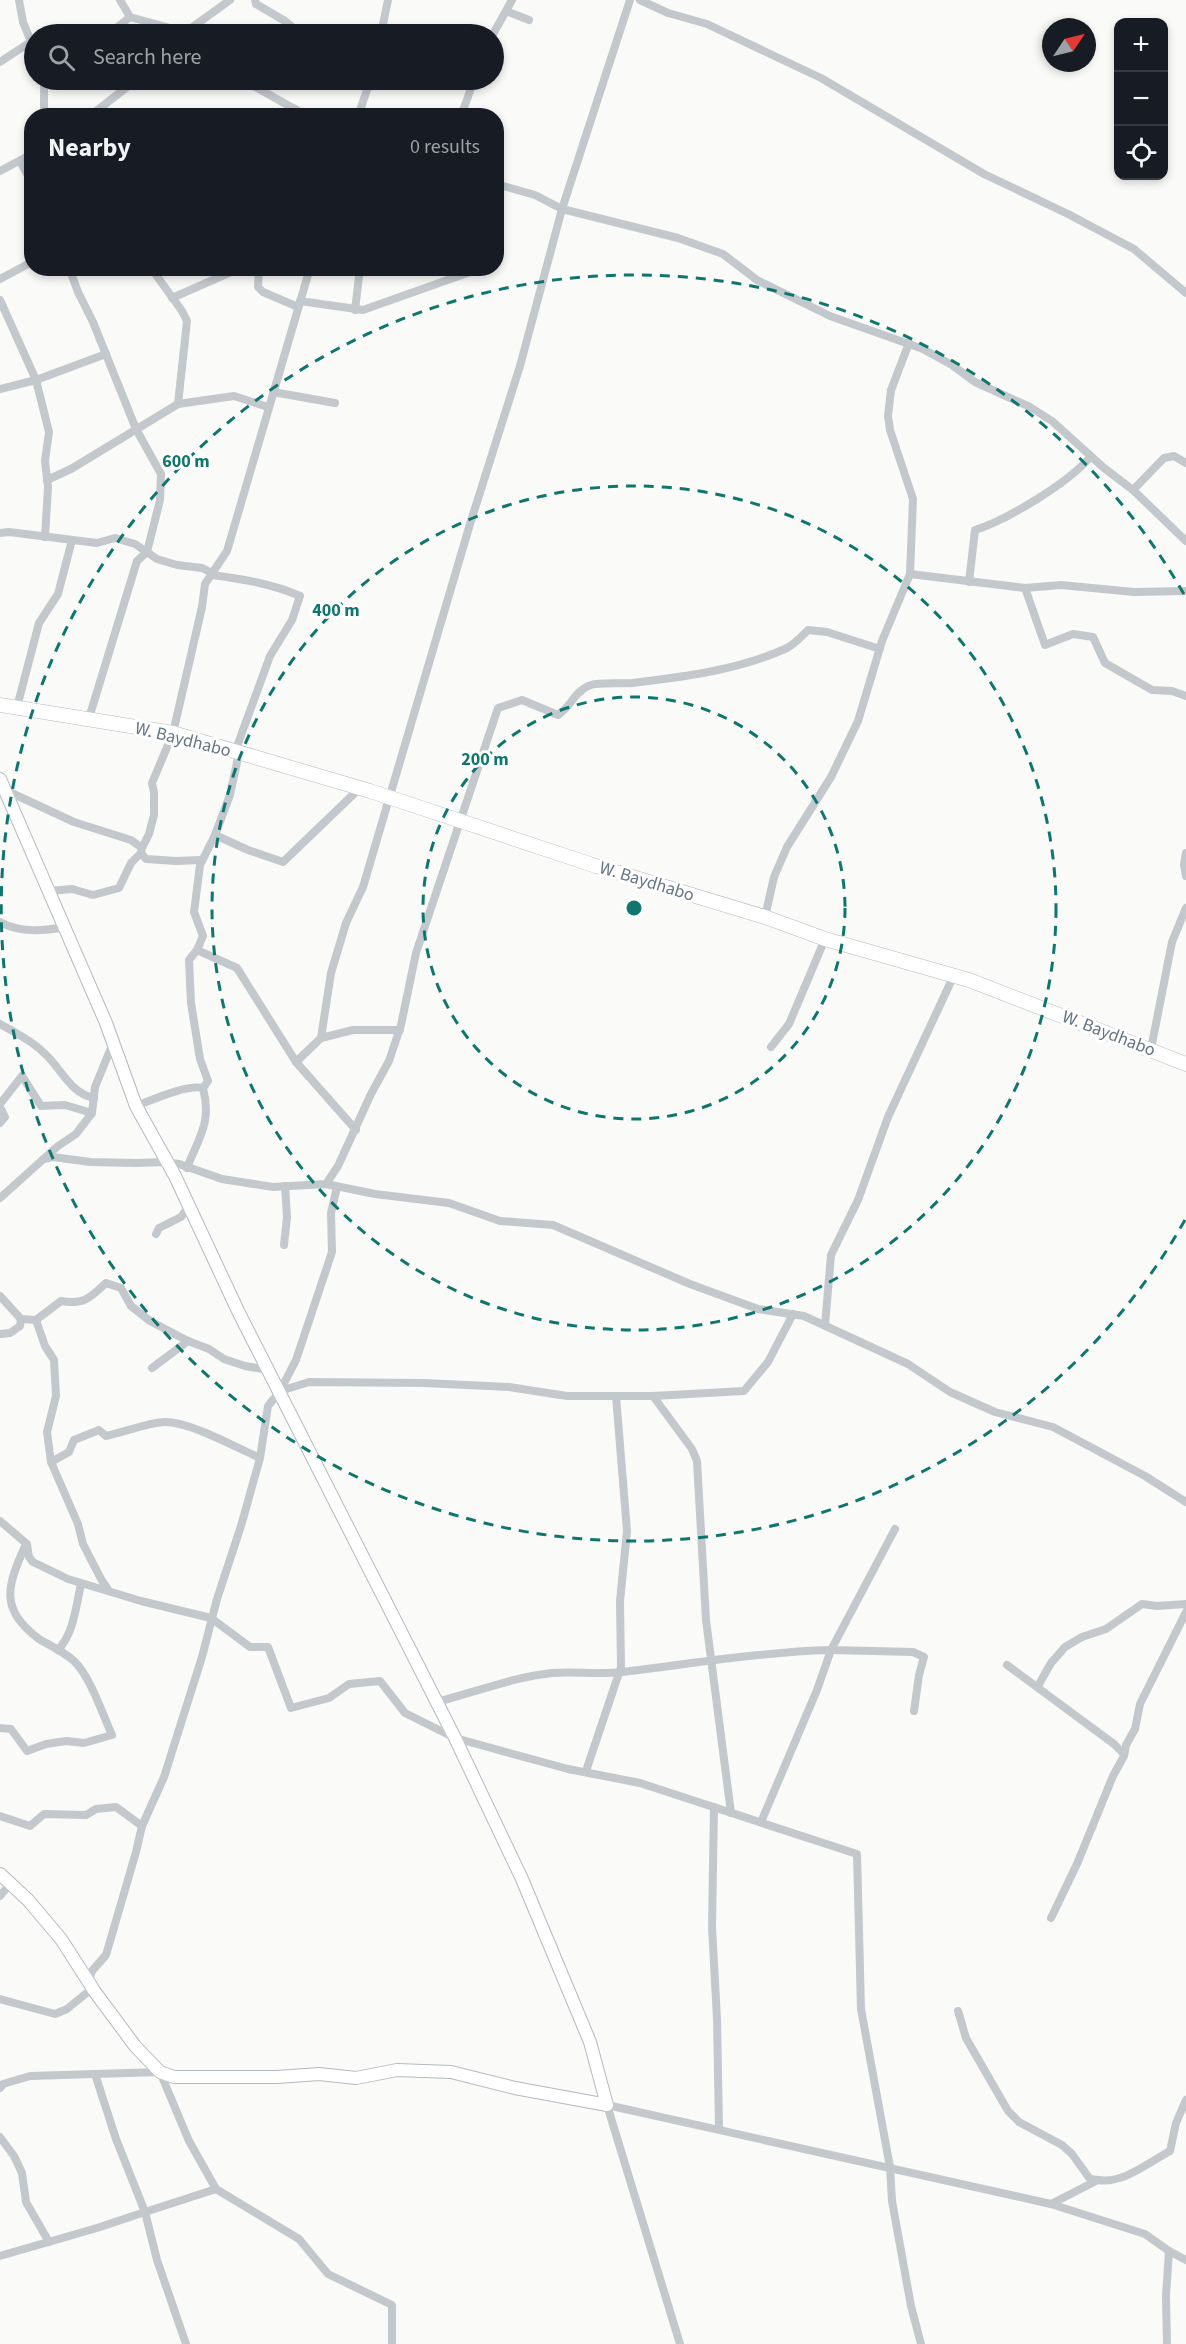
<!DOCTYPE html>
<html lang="en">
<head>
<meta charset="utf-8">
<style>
  :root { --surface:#171b24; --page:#242831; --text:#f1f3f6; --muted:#9ea1a6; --line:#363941 }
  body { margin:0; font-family:"Source Sans 3",sans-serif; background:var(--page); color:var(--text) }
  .controls { position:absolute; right:18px; top:18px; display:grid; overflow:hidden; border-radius:12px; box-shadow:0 3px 9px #0003 }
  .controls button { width:54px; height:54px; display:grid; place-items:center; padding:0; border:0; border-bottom:2px solid var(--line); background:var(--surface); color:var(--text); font:30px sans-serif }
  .compass { position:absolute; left:1042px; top:18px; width:54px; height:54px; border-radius:50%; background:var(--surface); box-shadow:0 3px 9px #0003; rotate:55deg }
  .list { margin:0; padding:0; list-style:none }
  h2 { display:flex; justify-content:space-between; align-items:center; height:78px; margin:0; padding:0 24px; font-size:26px }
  h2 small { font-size:20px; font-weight:400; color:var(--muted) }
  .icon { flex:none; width:33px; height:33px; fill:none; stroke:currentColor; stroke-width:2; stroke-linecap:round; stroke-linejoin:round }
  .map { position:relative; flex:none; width:1186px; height:2344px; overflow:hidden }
  .search { position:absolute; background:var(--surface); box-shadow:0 3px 9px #0003; left:24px; top:24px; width:480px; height:66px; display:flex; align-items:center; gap:15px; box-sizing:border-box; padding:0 21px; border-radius:33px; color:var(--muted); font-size:22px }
  .panel { position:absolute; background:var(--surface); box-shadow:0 3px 9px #0003; left:24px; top:108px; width:480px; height:168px; border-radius:24px }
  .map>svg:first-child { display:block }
</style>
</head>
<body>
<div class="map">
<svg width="1186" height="2344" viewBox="0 0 1186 2344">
  <rect width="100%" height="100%" fill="#fafaf8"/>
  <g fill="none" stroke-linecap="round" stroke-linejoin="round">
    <!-- secondary casing -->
    <g stroke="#b3babf" stroke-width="14">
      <polyline id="secondary" points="0,779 106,1023 136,1106 175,1176 239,1313 455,1738 522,1879 590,2042 607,2105 515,2088 451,2072 397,2070 356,2078 319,2074 277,2077 174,2077 160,2072 135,2046 95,1992 61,1939 28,1900 0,1874"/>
    </g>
    <!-- primary casing -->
    <g stroke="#b5babe" stroke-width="15">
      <polyline id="primary" points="0,705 173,733 370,791 596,866 765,917 825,939 969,980 1186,1064"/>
    </g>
    <!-- street -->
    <g stroke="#c3c8cc" stroke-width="8">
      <polyline points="19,0 23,22 34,49"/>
      <polyline points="120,0 130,17 170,28 177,34"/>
      <polyline points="255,0 256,4 285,21 301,34"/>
      <polyline points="640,0 668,13 707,24 821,78 984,174 1068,214 1134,249 1186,293"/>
      <polyline points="506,11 512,0"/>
      <polyline points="97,34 115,29 130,17"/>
      <polyline points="183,34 230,0"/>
      <polyline points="381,34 388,0"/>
      <polyline points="493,34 506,11 529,20"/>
      <polyline points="0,62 32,41"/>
      <polyline points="44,80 44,108 46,116"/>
      <polyline points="243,80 307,116"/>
      <polyline points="90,116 136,80"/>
      <polyline points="282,116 295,109"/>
      <polyline points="358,116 368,87 359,80"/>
      <polyline points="461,116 474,80"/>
      <polyline points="20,161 32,183"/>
      <polyline points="0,171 32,154"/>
      <polyline points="496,184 535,195 562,209 678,238 723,254 757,280 830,316 923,349 952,365 975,382 1030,407 1052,421 1104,468 1133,490 1186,541"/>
      <polyline points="69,268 78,292 93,322 136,429 161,474 160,500 147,552 137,561 89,718"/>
      <polyline points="259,268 258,287 263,292 298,307"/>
      <polyline points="0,279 32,262"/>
      <polyline points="172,298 240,268"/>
      <polyline points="0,300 36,380 49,432 45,461 48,487 45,537"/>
      <polyline points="300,301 363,310 473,271"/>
      <polyline points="355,310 360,268"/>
      <polyline points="0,389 36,380 106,354"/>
      <polyline points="273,392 335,403"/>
      <polyline points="178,404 234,396 268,407"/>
      <polyline points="47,480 71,469 178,404 187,321 182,311 151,268"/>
      <polyline points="1133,490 1164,458 1174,456 1186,463"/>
      <path d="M 0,533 L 9,532 L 97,543 L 115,538 L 135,544 L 157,559 L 177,565 L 202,568 L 212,573 L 212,575 C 242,579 273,584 300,596 L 292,620 L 270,656 L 235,752"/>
      <polyline points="910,574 1025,588 1061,585 1134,592 1186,591"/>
      <path d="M 969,582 L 975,530 C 1007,520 1070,482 1091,456"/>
      <polyline points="1025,588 1045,645 1073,634 1093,637 1105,663 1152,690 1172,691 1186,696"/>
      <polyline points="17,707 39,623 58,594 72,540"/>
      <polyline points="5,790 74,822 131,840 142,848 141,853 146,859 176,861 202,860"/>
      <polyline points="215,835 248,850 283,862 360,788"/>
      <polyline points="142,848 149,834 154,815 154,793 152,783 173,733 202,607 205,584 227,551 310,268"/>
      <polyline points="1186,853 1184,865 1186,876"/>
      <polyline points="49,891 72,889 93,895 119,888 131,863 141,853"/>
      <polyline points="765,917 774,877 787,847 831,777 858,721 882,641 910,574 913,499 890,430 888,416 891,390 909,343"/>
      <path d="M 0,922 C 20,933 43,931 65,927"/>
      <polyline points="197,950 237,968 296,1062 356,1130"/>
      <path d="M 0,1024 C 14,1032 31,1040 43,1052 C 61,1067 69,1093 94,1098"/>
      <polyline points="321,1038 331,973 346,923 363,887 470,524 520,366 562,209 630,0"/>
      <polyline points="771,1047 789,1024 825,939"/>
      <polyline points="1151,1049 1172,942 1186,908"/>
      <polyline points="296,1062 321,1038 353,1030 400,1030"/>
      <polyline points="0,1104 22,1076 41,1106 65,1105 92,1113"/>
      <path d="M 136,1106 C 152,1100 187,1084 203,1088"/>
      <polyline points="0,1107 5,1117 0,1123"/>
      <polyline points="44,1159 53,1157 90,1162 136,1163 165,1162 179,1164 222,1179 273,1187 326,1184 375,1194 449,1203 500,1221 553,1225 690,1284 758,1309 804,1316 908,1364 950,1392 995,1412 1053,1427 1145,1476 1186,1502"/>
      <path d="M 187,1168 C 199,1137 212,1123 203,1088 L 208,1081 L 200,1059 L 191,1003 L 189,960 L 197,950 L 203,936 L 194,912 L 200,865 L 215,835 L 230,795 L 239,753"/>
      <path d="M 326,1184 L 338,1166 L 371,1094 L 389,1061 L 401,1025 L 416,953 L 498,708 L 522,700 L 558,715 C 571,707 575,690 591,685 C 601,682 620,684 632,683 C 683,677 739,670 787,648 C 795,644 802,636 808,630 L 827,632 L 880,649"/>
      <polyline points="0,1198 58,1146 76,1134 92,1113 95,1087 113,1043"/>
      <polyline points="156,1234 159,1228 181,1217 189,1206"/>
      <polyline points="284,1245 287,1217 285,1186"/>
      <path d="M 0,1296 L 21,1319 L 36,1320 L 61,1301 C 84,1305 90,1298 106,1283 L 121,1288 L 131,1306 L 150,1321 L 188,1341 L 209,1349 L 224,1359 L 245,1366 L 269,1370"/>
      <polyline points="36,1320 45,1346 54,1360 56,1396 47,1432 51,1462 78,1524 83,1544 101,1579 109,1591"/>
      <polyline points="825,1325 831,1255 858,1200 888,1117 954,975"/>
      <polyline points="0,1334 10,1333 20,1326 21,1319"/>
      <polyline points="152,1368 188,1341"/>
      <polyline points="280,1391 309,1382 424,1383 509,1387 567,1396 653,1396 744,1391 768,1362 793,1314"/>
      <polyline points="653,1396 692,1449 697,1461 706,1620 731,1813"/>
      <path d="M 51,1462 L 69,1452 L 74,1440 L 99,1430 L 106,1436 C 122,1433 149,1422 165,1422 C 191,1422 235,1447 260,1458"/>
      <polyline points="0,1521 27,1544 29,1557 33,1562 68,1579 141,1601 211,1618 250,1647 268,1647 291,1708 329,1698 349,1684 380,1681 405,1713 455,1738 568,1769 640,1783 857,1854 861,2009 890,2167 892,2201 911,2306 921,2344"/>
      <polyline points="895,1529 831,1650 913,1652 924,1657 919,1675 914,1711"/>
      <path d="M 58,1650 C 74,1633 76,1606 81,1584"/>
      <polyline points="1007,1665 1114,1744 1124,1754"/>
      <polyline points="1038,1686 1051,1663 1065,1647 1082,1637 1106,1629 1142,1604 1157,1606 1186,1604"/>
      <path d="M 437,1702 C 475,1692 514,1677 552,1673 C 575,1671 599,1675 621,1672 C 691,1664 760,1652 831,1650 L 817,1690 L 761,1822"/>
      <path d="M 0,1728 L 11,1729 L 27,1751 L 46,1744 L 66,1741 L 84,1743 L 112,1735 C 103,1715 90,1676 74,1661 C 64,1652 51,1646 39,1639 C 0,1609 6,1588 26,1544"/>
      <polyline points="586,1771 621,1667 620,1601 627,1531 616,1396"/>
      <polyline points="714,1807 712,1927 717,2019 719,2129"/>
      <polyline points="0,1816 30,1826 44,1814 86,1815 96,1809 116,1807 142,1826"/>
      <polyline points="0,1896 10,1884"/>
      <polyline points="1051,1918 1077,1864 1113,1776 1124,1756 1126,1745 1135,1729 1140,1704 1186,1612"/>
      <polyline points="0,1999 55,2014 67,2009 94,1987 90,1977 92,1971 106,1955 136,1852 142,1826 164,1777 202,1657 217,1599 241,1526 260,1458 268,1406 280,1391 296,1360 332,1252 331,1213 337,1187"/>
      <polyline points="958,2011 966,2038 1008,2111 1019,2122 1062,2145 1072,2154 1090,2179 1098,2180"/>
      <polyline points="95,2074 116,2139 145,2212 216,2189"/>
      <polyline points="0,2088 3,2084 30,2076 160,2072 189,2141 216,2189 299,2239 328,2274 392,2305 392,2344"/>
      <polyline points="0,2137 14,2156 22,2173 26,2202 49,2242"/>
      <path d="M 1051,2204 L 1098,2180 C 1123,2184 1148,2163 1170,2151 L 1176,2123 L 1186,2100"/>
      <polyline points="0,2256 97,2228 145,2212 157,2260 186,2344"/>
      <polyline points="680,2344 607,2105 1051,2204 1145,2234 1169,2251 1186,2260"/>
      <polyline points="1167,2344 1166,2296 1169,2251"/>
    </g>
    <!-- secondary -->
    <use href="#secondary" stroke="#fff" stroke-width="12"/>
    <!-- primary -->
    <use href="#primary" stroke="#fff" stroke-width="14"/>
  </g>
  <!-- distance rings -->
  <g fill="none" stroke="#0f766e" stroke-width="3" stroke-dasharray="10 8">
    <circle cx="634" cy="908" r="211"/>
    <circle cx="634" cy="908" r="422"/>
    <path d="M1185 1220A633 633 0 1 1 1185 596"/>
  </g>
  <g text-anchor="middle" stroke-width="6" stroke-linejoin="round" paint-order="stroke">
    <!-- street labels -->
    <g font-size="18" fill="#657683" stroke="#fff">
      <text transform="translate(183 739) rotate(14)" y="6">W. Baydhabo</text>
      <text transform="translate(647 881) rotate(17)" y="6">W. Baydhabo</text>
      <text transform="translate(1109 1033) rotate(21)" y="6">W. Baydhabo</text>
    </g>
  </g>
  <circle cx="634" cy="908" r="9" fill="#0f766e" stroke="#fff" stroke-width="3"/>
  <g font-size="18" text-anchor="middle" font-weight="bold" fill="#0f766e" stroke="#fff" stroke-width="6" stroke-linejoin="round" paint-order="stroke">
    <text x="186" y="467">600 m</text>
    <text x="336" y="616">400 m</text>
    <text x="485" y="765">200 m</text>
  </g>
</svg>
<div class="controls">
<button>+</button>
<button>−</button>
<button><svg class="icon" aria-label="locate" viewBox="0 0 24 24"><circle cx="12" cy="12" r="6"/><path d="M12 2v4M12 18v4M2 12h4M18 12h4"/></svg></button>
</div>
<svg class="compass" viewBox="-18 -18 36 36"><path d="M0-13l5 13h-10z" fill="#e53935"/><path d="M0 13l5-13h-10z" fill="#9ea1a6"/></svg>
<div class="search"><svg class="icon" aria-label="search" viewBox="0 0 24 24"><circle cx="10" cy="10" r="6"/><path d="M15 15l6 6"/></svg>Search here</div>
<section class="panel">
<h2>Nearby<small>0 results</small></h2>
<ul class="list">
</ul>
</section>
</div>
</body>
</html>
